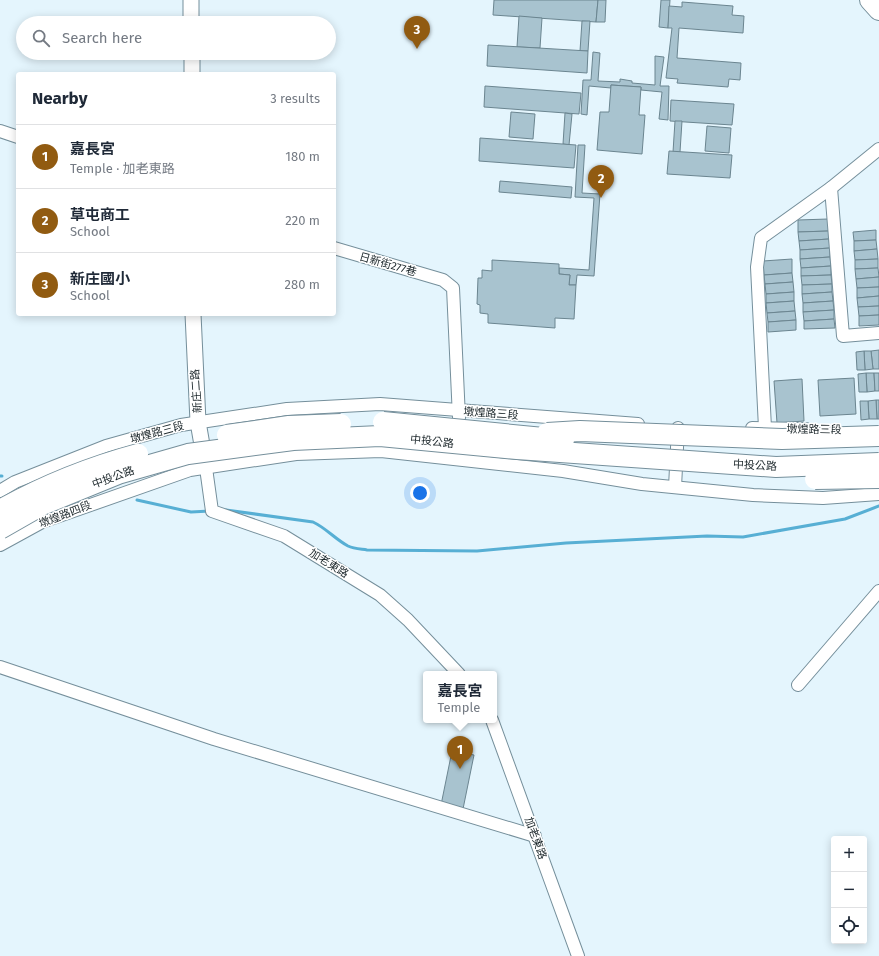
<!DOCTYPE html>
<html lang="en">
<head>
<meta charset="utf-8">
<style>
  :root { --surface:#fff; --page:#f2f2f3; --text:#1f2937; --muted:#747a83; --line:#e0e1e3; --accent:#915b11 }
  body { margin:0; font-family:"Fira Sans","Noto Sans TC",sans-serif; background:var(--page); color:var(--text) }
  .controls { position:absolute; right:12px; bottom:12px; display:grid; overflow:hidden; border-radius:4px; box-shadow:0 2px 10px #0003 }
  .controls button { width:36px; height:36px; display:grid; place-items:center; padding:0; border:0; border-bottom:1px solid var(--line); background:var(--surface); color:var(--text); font:20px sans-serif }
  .you { position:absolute; left:420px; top:493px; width:14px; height:14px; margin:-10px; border:3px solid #fff; border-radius:50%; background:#1a73e8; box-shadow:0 0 0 6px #1a73e833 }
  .badge { display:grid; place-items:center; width:26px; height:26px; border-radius:50%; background:var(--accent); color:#fff; font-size:13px; font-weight:700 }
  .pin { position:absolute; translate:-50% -33px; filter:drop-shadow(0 1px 2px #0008) }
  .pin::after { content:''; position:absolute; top:21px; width:14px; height:12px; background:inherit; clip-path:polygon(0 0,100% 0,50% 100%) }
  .popup { position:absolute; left:423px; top:671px; width:74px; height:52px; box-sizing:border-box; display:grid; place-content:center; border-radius:4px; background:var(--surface); filter:drop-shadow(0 1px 3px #0005); font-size:13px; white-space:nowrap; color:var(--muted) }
  .popup b { font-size:15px; color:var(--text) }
  .popup::after { content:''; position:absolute; left:50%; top:100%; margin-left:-8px; border:8px solid transparent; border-top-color:var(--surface) }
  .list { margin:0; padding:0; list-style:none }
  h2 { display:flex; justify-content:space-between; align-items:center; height:52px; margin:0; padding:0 16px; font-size:17px }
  h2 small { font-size:13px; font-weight:400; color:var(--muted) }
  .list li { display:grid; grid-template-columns:26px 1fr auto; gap:12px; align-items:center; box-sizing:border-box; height:64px; padding:0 16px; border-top:1px solid var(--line) }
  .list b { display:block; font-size:15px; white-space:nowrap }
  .list p { margin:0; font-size:13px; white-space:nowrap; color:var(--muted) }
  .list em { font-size:13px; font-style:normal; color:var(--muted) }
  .icon { flex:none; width:22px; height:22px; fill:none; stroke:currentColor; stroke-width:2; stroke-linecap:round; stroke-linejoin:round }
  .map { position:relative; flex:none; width:879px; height:956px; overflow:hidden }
  .search { position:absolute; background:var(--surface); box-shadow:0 2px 10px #0003; left:16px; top:16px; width:320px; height:44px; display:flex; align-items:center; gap:10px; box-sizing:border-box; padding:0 14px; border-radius:22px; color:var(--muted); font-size:15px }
  .panel { position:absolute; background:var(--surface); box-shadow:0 2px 10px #0003; left:16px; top:72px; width:320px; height:244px; border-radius:4px }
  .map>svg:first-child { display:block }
</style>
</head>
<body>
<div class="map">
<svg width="879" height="956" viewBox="0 0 879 956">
  <rect width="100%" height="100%" fill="#e4f5fd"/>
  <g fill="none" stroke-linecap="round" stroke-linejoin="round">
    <!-- stream -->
    <g stroke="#57afd4" stroke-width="3">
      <polyline points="0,476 2,476"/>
      <polyline points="137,500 191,512 210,511"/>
      <path d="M 226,510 L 313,522 C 326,528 335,539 348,546 C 354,549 361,549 367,550 L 477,551 L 566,543 L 707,536 L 743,537 L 845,519 L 879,506"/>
    </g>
  </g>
  <!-- building -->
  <g fill="#a8c3cf" stroke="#6b8590">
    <polygon points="494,0 598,0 596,22 493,15"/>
    <polygon points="598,0 606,0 605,22 596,22"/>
    <polygon points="661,0 670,0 668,28 659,27"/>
    <polygon points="682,2 733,6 732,15 744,16 743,33 679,28 677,58 741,63 740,80 729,79 728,87 677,83 678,79 666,78 672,28 668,28 669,6 682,7"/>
    <polygon points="519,16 542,18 540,48 517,47"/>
    <polygon points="582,21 590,21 588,51 580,51"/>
    <polygon points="488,45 588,51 587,73 487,66"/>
    <polygon points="593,52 600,53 598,81 620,82 620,79 632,81 632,83 655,85 655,56 664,57 660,86 669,86 668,120 659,119 662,92 641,90 641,87 611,85 611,88 589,86 587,115 581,114 583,80 591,80"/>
    <polygon points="611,85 641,87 639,115 645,115 642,154 597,150 600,112 609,112"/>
    <polygon points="485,86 581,93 579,114 484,107"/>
    <polygon points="671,100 734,104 732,125 670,121"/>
    <polygon points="511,112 535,114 533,139 509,137"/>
    <polygon points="565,113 572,114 569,145 563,144"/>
    <polygon points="675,121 682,121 680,152 673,152"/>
    <polygon points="707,126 731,128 729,153 705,151"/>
    <polygon points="480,138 576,145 574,168 479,161"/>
    <polygon points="578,145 585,145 582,193 600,194 594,276 577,275 576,285 569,285 570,275 559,274 559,268 589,270 594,198 575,197"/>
    <polygon points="669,151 732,155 730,178 667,174"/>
    <polygon points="500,181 572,187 571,198 499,192"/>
    <polygon points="828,219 829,231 798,232 798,220"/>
    <polygon points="876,230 876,240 854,241 853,232"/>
    <polygon points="829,231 829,239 799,241 798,232"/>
    <polygon points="829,239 830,248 800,250 799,241"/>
    <polygon points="876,240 877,249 854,251 854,241"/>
    <polygon points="830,248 830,257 800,259 800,250"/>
    <polygon points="877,249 878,259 855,260 854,251"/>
    <polygon points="830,257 831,266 801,268 800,259"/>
    <polygon points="792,259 792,273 764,275 763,261"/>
    <polygon points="878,259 878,268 855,269 855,260"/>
    <polygon points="492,260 559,264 559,274 570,275 569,285 576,285 574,319 555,318 555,328 488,323 488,314 480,313 480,305 477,304 478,278 482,278 482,270 492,271"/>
    <polygon points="831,266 831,275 801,276 801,268"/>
    <polygon points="878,268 879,277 856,279 855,269"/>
    <polygon points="792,273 793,282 765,284 764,275"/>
    <polygon points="831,275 832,284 802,285 801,276"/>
    <polygon points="879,277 879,287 857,288 856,279"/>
    <polygon points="793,282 794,292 766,294 765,284"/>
    <polygon points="832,284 832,292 802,294 802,285"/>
    <polygon points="879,287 879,296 857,298 857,288"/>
    <polygon points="794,292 794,301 766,303 766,294"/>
    <polygon points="832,292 833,301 803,303 802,294"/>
    <polygon points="879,296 879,306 858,307 857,298"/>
    <polygon points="794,301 795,311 767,313 766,303"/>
    <polygon points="833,301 834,310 803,312 803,303"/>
    <polygon points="879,306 879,315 859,316 858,307"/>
    <polygon points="834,310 834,319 804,321 803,312"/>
    <polygon points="795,311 796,320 768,322 767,313"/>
    <polygon points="879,315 879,325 859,326 859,316"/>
    <polygon points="834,319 835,328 804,329 804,321"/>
    <polygon points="796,320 796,330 768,332 768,322"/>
    <polygon points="879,350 879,369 873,369 871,351"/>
    <polygon points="864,351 871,351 873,369 865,370"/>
    <polygon points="864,351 865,370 857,370 856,352"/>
    <polygon points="866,373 874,373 875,391 867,392"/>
    <polygon points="866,373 867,392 859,392 858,374"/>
    <polygon points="874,373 879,373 879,391 875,391"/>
    <polygon points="854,378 856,414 820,416 818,380"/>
    <polygon points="802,379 804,421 777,423 774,381"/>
    <polygon points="876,400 879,400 879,419 877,419"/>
    <polygon points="876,400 877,419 869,419 868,401"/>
    <polygon points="860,401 868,401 869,419 861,420"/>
    <polygon points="452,751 474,755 463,809 441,805"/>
  </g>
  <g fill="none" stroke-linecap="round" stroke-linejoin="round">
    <!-- minor casing -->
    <g stroke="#758f9b" stroke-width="14">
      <g id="minor">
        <polyline points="0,131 18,137"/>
        <polyline points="831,188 843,336 879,333"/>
        <polyline points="334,248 443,280 453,288 459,418"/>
        <polyline points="752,428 806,429"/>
        <polyline points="765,428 757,267 761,238 831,188 879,149"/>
        <polyline points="206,468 212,511 284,536 380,595 408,620 459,674"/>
        <polyline points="675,487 678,428"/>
        <polyline points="0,491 15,482 106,446 181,425 287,409 380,404 638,424"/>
        <polyline points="0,545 42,522 190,470 296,454 381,451 563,471 642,484 753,495 823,498 879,494"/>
        <polyline points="0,667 214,739 535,836"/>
        <polyline points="798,685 879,591"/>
        <polyline points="492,720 578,956"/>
      </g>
    </g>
    <!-- tertiary casing -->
    <g stroke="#758f9b" stroke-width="17">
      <g id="tertiary">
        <polyline points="191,0 191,23"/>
        <polyline points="192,53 192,74"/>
        <polyline points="193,314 198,422 206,468"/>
      </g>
    </g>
    <!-- primary casing -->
    <g stroke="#758f9b" stroke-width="22">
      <polyline id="primary" points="870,0 879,10"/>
    </g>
    <!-- minor -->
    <use href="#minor" stroke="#fff" stroke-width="12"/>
    <!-- tertiary -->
    <use href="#tertiary" stroke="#fff" stroke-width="15"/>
    <!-- primary -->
    <use href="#primary" stroke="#fff" stroke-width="20"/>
    <!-- primary-bridge casing -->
    <g stroke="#758f9b" stroke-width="22" stroke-linecap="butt">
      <g id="primary-bridge">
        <polyline points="383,422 564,440"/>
        <polyline points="547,433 580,431 782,439 879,436"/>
        <polyline points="227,435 289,426 341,424"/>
        <polyline points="815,479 879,478"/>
        <path d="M 0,510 C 43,486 90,467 138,454"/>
        <polyline points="0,529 42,505 118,474 188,454 293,440 380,436 517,449 776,467 879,463"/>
      </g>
    </g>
    <!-- primary-bridge -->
    <use href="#primary-bridge" stroke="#fff" stroke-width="20"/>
  </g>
  <g text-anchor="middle" stroke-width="3" stroke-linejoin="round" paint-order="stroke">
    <!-- street labels -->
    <g font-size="11" fill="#1b262a" stroke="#fff">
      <text transform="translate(388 264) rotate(16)" y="4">日新街277巷</text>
      <text transform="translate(196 391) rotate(-94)" y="4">新庄二路</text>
      <text transform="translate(491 413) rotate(4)" y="4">墩煌路三段</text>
      <text transform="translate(814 429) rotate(1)" y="4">墩煌路三段</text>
      <text transform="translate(157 432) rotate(-15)" y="4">墩煌路三段</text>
      <text transform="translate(432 441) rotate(6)" y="4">中投公路</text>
      <text transform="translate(755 465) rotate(3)" y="4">中投公路</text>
      <text transform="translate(113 477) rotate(-20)" y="4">中投公路</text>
      <text transform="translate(65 514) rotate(-21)" y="4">墩煌路四段</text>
      <text transform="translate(329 563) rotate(32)" y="4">加老東路</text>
      <text transform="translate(536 838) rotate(70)" y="4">加老東路</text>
    </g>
  </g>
</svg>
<div class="controls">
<button>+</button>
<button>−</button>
<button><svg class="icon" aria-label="locate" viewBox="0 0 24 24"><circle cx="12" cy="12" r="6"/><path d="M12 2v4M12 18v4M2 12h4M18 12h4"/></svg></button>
</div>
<div class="you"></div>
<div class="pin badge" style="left:460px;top:769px">1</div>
<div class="popup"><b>嘉長宮</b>Temple</div>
<div class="pin badge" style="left:601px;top:198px">2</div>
<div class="pin badge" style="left:417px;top:49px">3</div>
<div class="search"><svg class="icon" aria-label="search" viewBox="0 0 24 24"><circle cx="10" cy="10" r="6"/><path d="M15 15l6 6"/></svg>Search here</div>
<section class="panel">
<h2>Nearby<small>3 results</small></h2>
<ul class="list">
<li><span class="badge">1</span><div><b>嘉長宮</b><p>Temple · 加老東路</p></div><em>180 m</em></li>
<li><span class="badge">2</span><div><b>草屯商工</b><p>School</p></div><em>220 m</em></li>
<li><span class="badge">3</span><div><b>新庄國小</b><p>School</p></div><em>280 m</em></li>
</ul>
</section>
</div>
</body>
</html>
